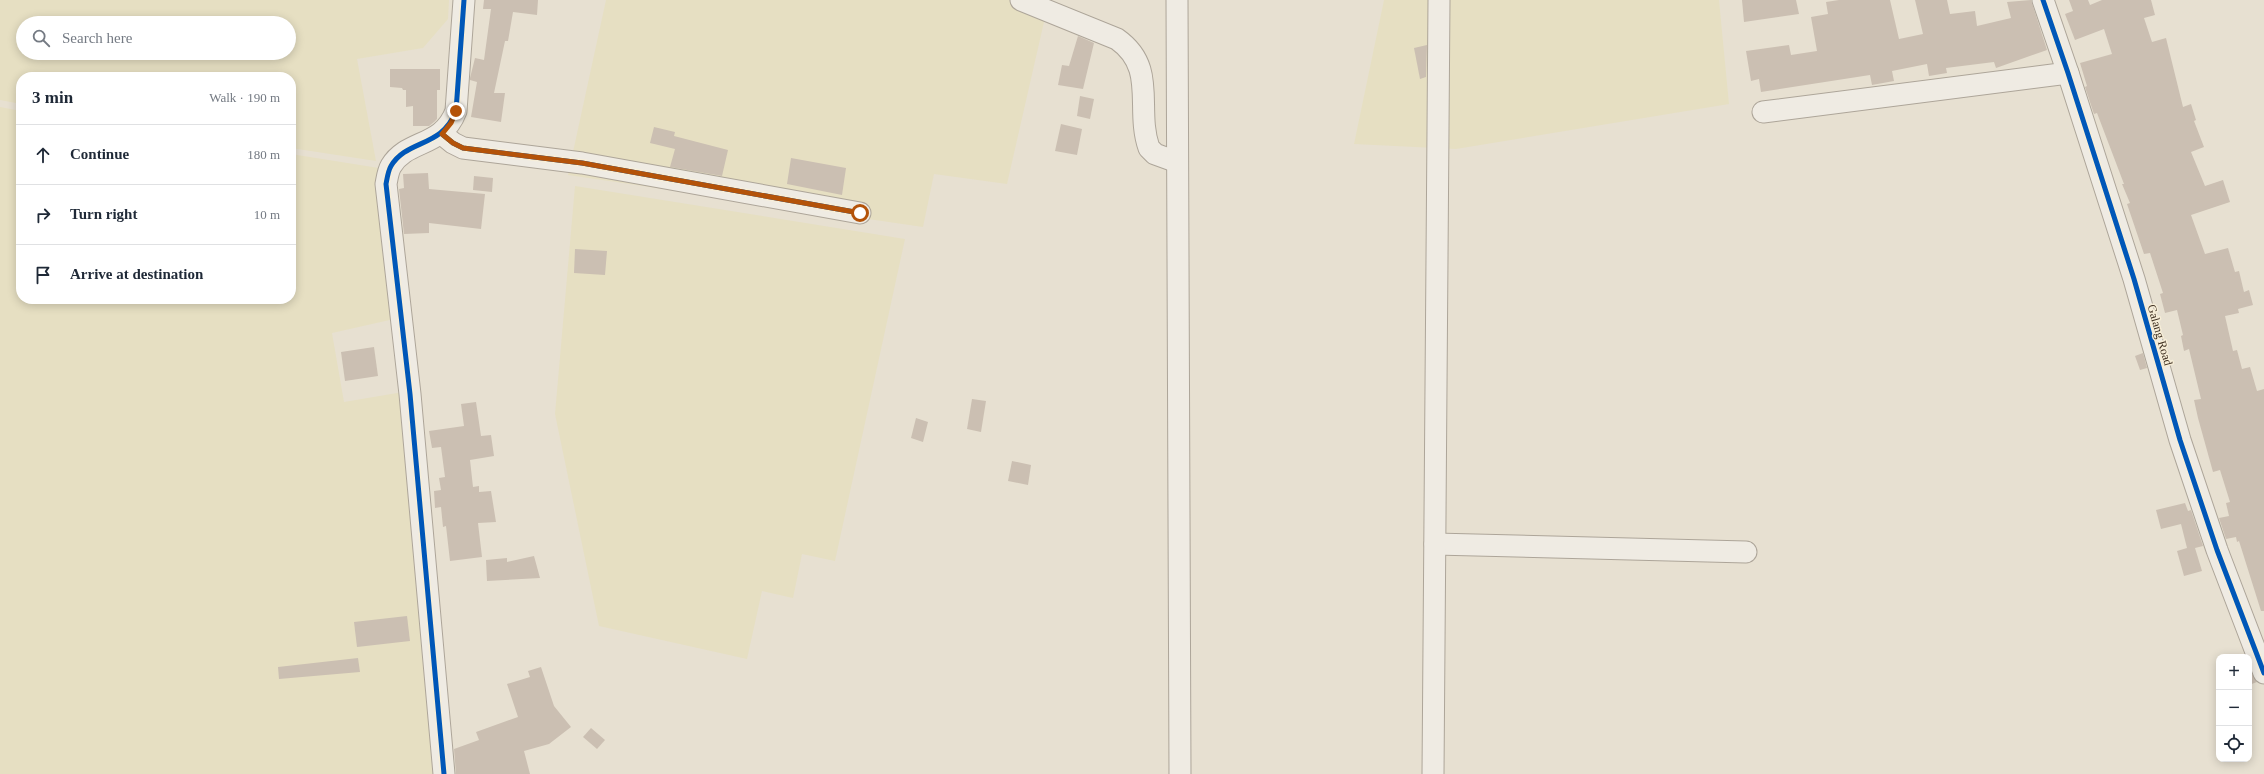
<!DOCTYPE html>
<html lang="en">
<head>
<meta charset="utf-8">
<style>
  :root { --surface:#fff; --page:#f6f6f7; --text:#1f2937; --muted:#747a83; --line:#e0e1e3 }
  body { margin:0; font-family:Georgia,serif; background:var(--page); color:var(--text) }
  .controls { position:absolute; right:12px; bottom:12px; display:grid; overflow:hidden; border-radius:8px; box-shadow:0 2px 10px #0003 }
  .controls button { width:36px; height:36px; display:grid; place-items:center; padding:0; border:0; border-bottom:1px solid var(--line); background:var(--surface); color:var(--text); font:20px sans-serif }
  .stop { position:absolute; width:12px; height:12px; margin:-9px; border:3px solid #b45309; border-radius:50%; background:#fff }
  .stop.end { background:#b45309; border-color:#fff; box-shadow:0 1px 4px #0008 }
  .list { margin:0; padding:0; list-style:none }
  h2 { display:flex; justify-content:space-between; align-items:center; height:52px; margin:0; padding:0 16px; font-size:17px }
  h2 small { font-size:13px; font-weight:400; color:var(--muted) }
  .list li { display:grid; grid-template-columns:26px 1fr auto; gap:12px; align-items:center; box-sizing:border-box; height:60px; padding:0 16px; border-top:1px solid var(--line) }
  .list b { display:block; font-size:15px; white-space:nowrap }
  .list em { font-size:13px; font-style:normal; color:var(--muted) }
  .icon { flex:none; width:22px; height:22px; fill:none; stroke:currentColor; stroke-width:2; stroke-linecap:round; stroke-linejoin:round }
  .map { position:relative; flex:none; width:2264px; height:774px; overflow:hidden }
  .search { position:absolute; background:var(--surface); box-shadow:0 2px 10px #0003; left:16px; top:16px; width:280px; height:44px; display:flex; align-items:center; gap:10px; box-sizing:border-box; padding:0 14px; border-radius:22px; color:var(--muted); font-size:15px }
  .panel { position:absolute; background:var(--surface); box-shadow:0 2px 10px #0003; left:16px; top:72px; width:280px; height:232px; border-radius:16px }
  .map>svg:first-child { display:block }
</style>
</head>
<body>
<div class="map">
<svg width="2264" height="774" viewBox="0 0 2264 774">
  <rect width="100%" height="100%" fill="#e7e0d1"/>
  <!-- farmland -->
  <g fill="#e6dfc2" fill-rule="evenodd">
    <path d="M 0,0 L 449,0 L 448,19 L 423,48 L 357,59 L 376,161 L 291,148 L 291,77 L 21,77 L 21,104 L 0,100 ZM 23,23 L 289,23 L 289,53 L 23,53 Z"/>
    <polygon points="606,0 1049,0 1007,184 934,174 923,227 568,175"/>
    <polygon points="1384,0 1719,0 1729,104 1456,149 1354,144"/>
    <polygon points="0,107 21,111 21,299 291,299 291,154 385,169 394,319 332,333 344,402 409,391 435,774 0,774"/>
    <polygon points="575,186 905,239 835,561 802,554 793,598 762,591 747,659 599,626 555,414"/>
  </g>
  <!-- building -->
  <g fill="#cbbfb2">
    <polygon points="484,0 538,0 537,15 513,12 508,41 505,41 494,93 505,93 501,122 471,117 477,82 470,80 470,78 475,58 484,60 491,9 483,9"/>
    <polygon points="1742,0 1796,0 1799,14 1744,22"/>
    <polygon points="1839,0 1890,0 1899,39 1923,34 1915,0 1947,0 1950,14 1975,11 1977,26 2011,18 2007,2 2031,0 2047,50 1996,68 1994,62 1946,68 1947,73 1929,76 1927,64 1892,71 1894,81 1872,85 1870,75 1761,92 1759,79 1751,81 1746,51 1789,45 1791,55 1817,51 1811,17 1828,14 1826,2"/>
    <polygon points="2069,0 2088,0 2090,5 2102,0 2151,0 2155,15 2144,18 2152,42 2166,38 2183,107 2191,104 2196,120 2194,121 2204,147 2191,152 2205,186 2223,180 2230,202 2191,215 2205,254 2228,248 2235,272 2239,271 2244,292 2249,290 2253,305 2238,309 2239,313 2225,316 2233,351 2237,350 2242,369 2250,367 2257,391 2264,389 2264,611 2261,611 2239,541 2237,542 2236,537 2226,539 2219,518 2229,516 2226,503 2230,502 2220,470 2213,472 2198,418 2194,400 2201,399 2189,349 2184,351 2181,336 2183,335 2177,310 2165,313 2160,294 2163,293 2150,253 2144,254 2127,204 2130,203 2122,184 2124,184 2097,113 2094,114 2085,87 2087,86 2080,63 2112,54 2104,29 2075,40 2065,14 2073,11"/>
    <polygon points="1078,36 1094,43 1083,89 1058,85 1062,65 1069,66"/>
    <polygon points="1427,45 1426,77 1420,79 1414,48"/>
    <polygon points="390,69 440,69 440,90 437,90 437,119 434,122 429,126 413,126 413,106 406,107 406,90 403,90 402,88 390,87"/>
    <polygon points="1080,96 1094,99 1090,119 1077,116"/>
    <polygon points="1061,124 1082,129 1077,155 1055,151"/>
    <polygon points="654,127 675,132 674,136 728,150 722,176 670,167 675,149 650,143"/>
    <polygon points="791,158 846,168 842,195 787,184"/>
    <polygon points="428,173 429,189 485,194 481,229 429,223 429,233 404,234 399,189 404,188 403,174"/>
    <polygon points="474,176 493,178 492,192 473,190"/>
    <polygon points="575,249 607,251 605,275 574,273"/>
    <polygon points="374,347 378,376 345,381 341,352"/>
    <polygon points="2143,353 2147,368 2140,370 2135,356"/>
    <polygon points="972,399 986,401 981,432 967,429"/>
    <polygon points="476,402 481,436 491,435 494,456 470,460 473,487 479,486 479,492 491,491 496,522 478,523 482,557 450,561 446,526 443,527 441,507 435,508 434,491 441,490 439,478 445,477 441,447 432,448 429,431 464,426 461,404"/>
    <polygon points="916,418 928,422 923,442 911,438"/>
    <polygon points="1012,461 1031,465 1028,485 1008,481"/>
    <polygon points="2185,503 2188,511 2191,510 2203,546 2195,548 2202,571 2184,576 2177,551 2187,548 2181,524 2161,529 2156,510"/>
    <polygon points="534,556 540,578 487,581 486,560 507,558 507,562"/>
    <polygon points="407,616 410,641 357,647 354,622"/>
    <polygon points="358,658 360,672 279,679 278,667"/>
    <polygon points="541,667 554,706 571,727 549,744 524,751 530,774 456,774 454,749 479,740 476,732 518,717 507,684 530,677 528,671"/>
    <polygon points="2250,670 2257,682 2249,685 2249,671"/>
    <polygon points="591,728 605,740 597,749 583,737"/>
  </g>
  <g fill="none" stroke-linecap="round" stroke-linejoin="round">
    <!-- minor casing -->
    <g stroke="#ada599" stroke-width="23">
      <g id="minor">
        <path d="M 1021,0 L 1117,39 C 1158,68 1135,108 1149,148 L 1155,154 L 1177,162"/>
        <polyline points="1177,0 1180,774"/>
        <polyline points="2043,0 2068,73 2134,279 2180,440 2217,550 2264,673"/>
        <polyline points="1763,112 2068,73"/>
        <polyline points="442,134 453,143 463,148 582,163 860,213"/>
        <polyline points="1435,544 1746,552"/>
        <path d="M 444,774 L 410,394 L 386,184 C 387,179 388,171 391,166 C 407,139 442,148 456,111 L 464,0"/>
        <polyline points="1433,774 1439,0"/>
      </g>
    </g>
    <!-- minor -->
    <use href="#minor" stroke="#efebe3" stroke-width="21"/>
    <!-- cycleway casing -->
    <g stroke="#f7eed8" stroke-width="8">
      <g id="cycleway">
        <polyline points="2043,0 2068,73 2134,279 2180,440 2217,550 2264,673"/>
        <polyline points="442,134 453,143 463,148 582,163 860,213"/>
        <path d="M 444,774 L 410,394 L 386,184 C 387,179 388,171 391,166 C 407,139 442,148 456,111 L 464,0"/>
      </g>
    </g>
    <!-- cycleway -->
    <use href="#cycleway" stroke="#0057b8" stroke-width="5"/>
  </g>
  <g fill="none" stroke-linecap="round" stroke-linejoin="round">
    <!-- route -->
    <polyline stroke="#b45309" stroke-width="5" points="456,111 451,123 442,134 453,143 463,148 582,163 860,213"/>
  </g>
  <g text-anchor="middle" stroke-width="3" stroke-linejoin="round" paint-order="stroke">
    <!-- street labels -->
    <g font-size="12" fill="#3d2e20" stroke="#f7eed8">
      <text transform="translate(2160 335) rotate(74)" y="4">Galang Road</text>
    </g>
  </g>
</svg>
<div class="controls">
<button>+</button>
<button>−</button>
<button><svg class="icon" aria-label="locate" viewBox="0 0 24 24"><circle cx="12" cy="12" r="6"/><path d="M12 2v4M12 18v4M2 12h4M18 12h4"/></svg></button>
</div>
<div class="stop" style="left:860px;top:213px"></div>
<div class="stop end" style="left:456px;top:111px"></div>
<div class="search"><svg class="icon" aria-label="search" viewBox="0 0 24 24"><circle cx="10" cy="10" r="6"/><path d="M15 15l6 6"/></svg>Search here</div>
<section class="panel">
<h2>3 min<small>Walk · 190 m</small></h2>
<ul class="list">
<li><svg class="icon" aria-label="ahead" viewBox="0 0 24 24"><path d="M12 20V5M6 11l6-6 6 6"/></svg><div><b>Continue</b></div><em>180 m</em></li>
<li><svg class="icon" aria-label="right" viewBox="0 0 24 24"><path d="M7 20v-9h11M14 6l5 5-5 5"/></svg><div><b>Turn right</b></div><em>10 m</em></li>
<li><svg class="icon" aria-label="arrive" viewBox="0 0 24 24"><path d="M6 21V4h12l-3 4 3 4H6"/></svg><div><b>Arrive at destination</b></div></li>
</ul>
</section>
</div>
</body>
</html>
